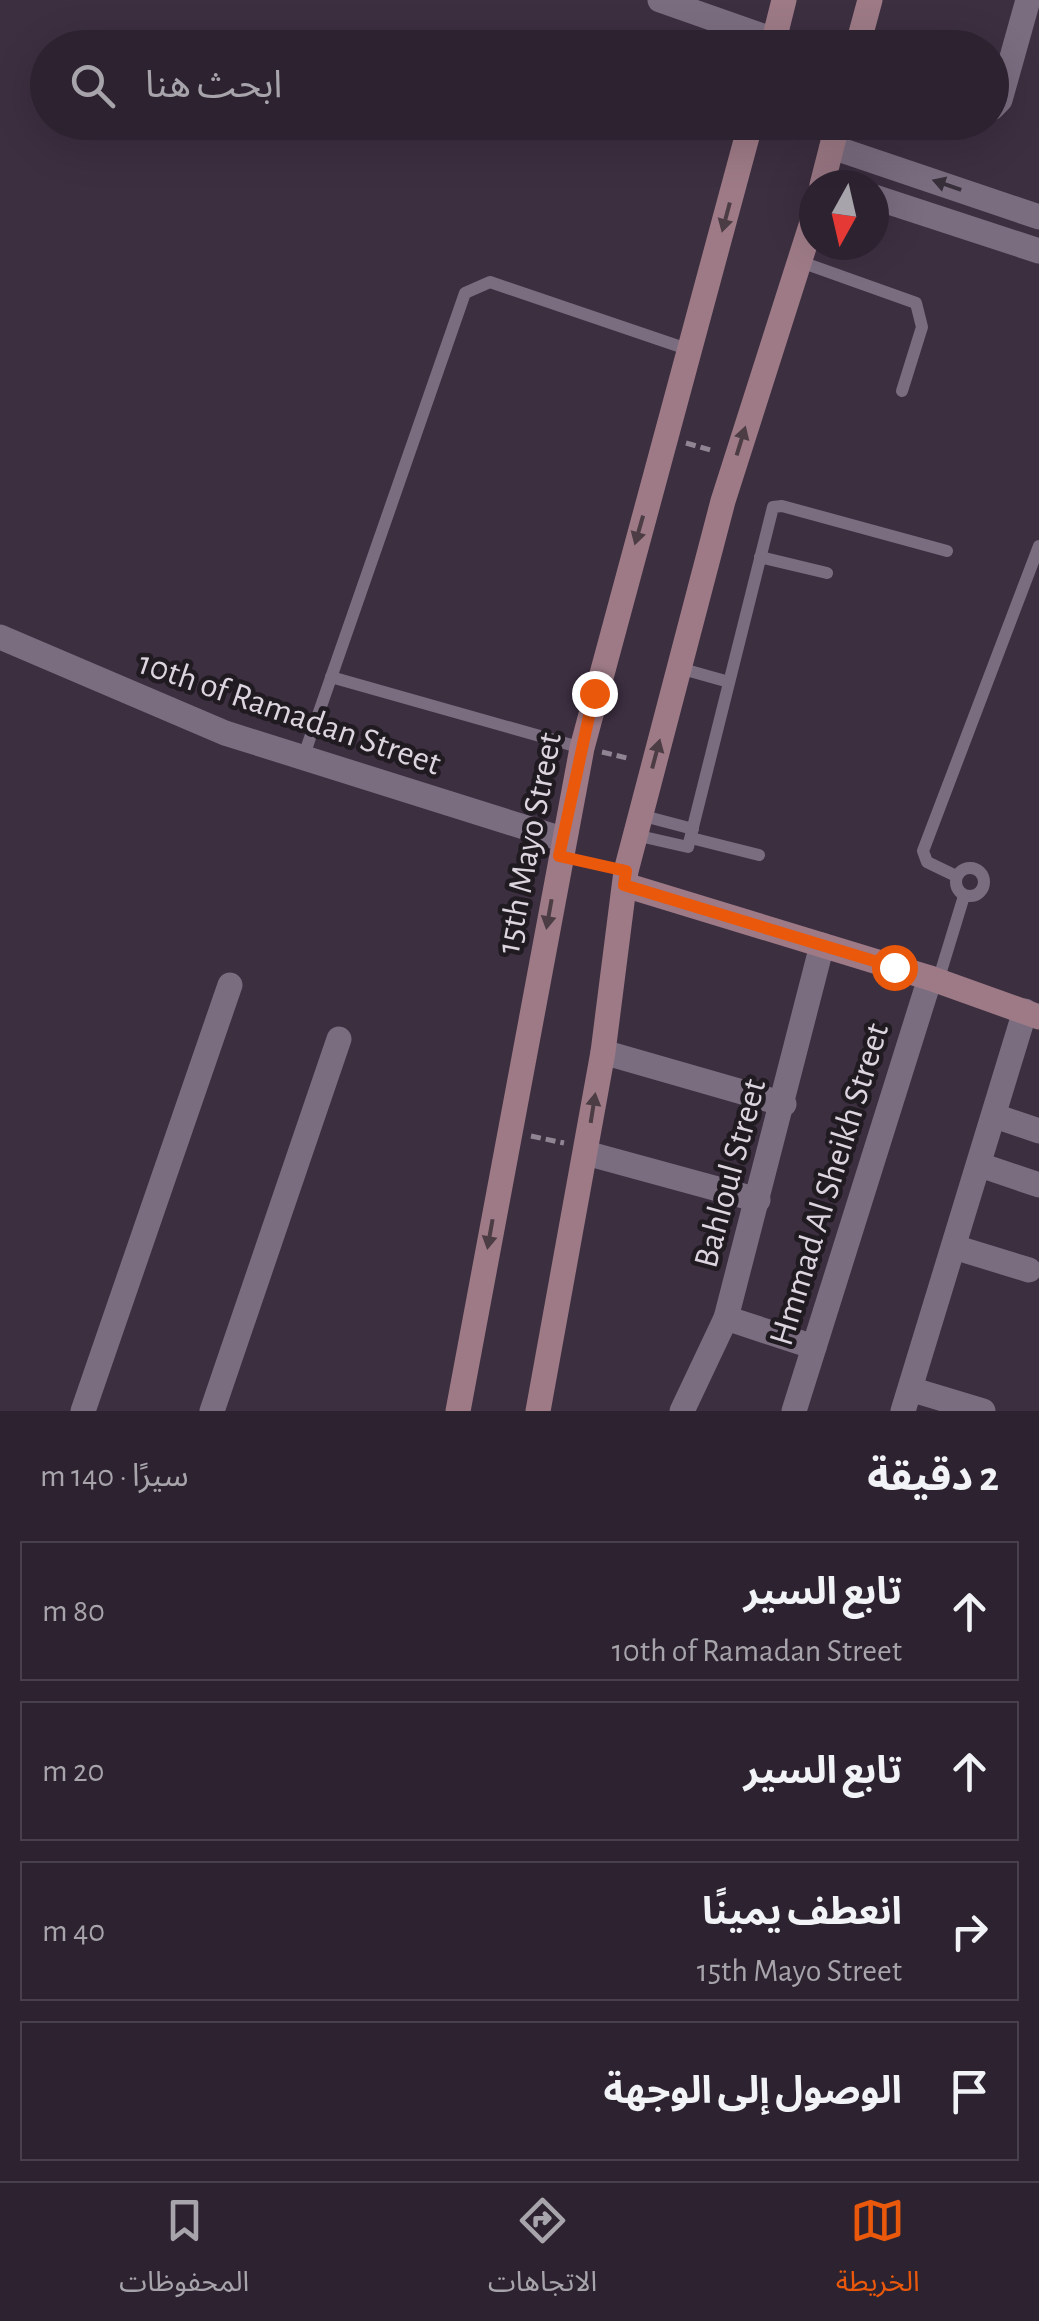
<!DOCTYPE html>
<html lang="ar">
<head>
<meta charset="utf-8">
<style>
  :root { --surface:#2d2330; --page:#352b38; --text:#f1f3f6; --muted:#a7a4ab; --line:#48404c; --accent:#ea580c }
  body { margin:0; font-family:"Alegreya Sans","Noto Sans Arabic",sans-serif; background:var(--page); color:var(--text); direction:rtl }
  .compass { position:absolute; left:799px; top:170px; width:90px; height:90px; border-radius:50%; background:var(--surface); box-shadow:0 10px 40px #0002; rotate:188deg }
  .stop { position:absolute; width:30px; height:30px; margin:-22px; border:8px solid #ea580c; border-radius:50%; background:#fff }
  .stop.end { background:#ea580c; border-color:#fff; box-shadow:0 2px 10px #0008 }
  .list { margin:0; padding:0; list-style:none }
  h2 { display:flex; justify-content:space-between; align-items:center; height:130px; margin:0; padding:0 40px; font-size:42px }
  h2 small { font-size:32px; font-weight:400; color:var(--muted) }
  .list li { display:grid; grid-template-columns:65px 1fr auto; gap:30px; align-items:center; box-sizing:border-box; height:140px; margin:0 20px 20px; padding:0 20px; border:2px solid var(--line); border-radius:0px }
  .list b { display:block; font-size:38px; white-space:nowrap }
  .list p { margin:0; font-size:32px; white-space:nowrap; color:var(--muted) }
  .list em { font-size:32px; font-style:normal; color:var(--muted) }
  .icon { flex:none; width:55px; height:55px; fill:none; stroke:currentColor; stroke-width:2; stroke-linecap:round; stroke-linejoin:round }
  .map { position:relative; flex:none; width:1039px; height:1411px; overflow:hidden; direction:ltr }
  .search { position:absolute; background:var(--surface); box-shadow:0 10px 40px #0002; left:30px; right:30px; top:30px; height:110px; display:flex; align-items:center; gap:25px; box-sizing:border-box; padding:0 35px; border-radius:55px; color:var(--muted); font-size:38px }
  .sheet { height:770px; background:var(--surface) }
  nav { display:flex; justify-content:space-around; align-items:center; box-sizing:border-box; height:140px; border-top:2px solid var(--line); background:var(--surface); font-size:28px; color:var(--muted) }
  nav a { display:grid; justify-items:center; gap:5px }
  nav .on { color:var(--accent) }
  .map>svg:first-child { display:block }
</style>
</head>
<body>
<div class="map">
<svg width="1039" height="1411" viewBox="0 0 1039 1411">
  <rect width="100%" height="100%" fill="#3c2f40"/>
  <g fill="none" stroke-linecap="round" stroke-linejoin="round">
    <!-- path -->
    <g stroke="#908693" stroke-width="5" stroke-dasharray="10 5" stroke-linecap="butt">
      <polyline points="686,443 714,451"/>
      <polyline points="602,752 631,759"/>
      <polyline points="531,1136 564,1143"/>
    </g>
    <!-- lane -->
    <g stroke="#7b6d80" stroke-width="12">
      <polyline points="801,262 916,303 922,327 902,391"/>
      <polyline points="760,557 827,573"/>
      <polyline points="679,668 729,682"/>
      <polyline points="331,677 582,748"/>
      <polyline points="303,758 465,293 490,282 690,350"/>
      <polyline points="640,815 693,829"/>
      <polyline points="635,835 688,847 773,507 782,506 947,551"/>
      <polyline points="691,838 759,855"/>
      <circle cx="970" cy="882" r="14"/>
      <polyline points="956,876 927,862 923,851 1039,546"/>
      <polyline points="938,981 964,896"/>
    </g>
    <!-- street -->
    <g stroke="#7b6d80" stroke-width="25">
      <polyline points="660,0 774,40"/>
      <polyline points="992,108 1000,100 1028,0"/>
      <polyline points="832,147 1039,217"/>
      <polyline points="874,197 1039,251"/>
      <polyline points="0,637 225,733 562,839"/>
      <polyline points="603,1052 784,1104"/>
      <polyline points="995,1116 1039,1131"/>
      <polyline points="586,1153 758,1200"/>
      <polyline points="980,1165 1039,1185"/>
      <polyline points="954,1247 1029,1270"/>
      <polyline points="726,1318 814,1347"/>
      <polyline points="910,1389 983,1411"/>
      <polyline points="83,1411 230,985"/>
      <polyline points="212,1411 339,1039"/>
      <polyline points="682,1411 726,1318 822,945"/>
      <polyline points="794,1411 930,978"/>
      <polyline points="903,1411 1025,1011"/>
    </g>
    <!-- secondary -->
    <g stroke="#9d7a86" stroke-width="25">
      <polyline points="772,48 784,0"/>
      <polyline points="857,48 870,0"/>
      <polyline points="822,185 838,122"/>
      <polyline points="625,885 930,978 1039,1017"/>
      <polyline points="458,1411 582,748 751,122"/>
      <polyline points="538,1411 603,1052 626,871 723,501 814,216"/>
    </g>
  </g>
  <!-- one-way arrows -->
  <defs><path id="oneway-solid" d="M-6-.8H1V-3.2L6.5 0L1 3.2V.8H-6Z" transform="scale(2.5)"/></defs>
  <use fill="#372f39" href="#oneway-solid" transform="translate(947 185) rotate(-161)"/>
  <g fill="#4c3c44">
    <use href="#oneway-solid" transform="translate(726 217) rotate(105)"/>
    <use href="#oneway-solid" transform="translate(741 441) rotate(-73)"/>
    <use href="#oneway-solid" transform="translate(639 530) rotate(106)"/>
    <use href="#oneway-solid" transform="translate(656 754) rotate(-75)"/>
    <use href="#oneway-solid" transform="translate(549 914) rotate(100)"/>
    <use href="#oneway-solid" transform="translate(593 1108) rotate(-81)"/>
    <use href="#oneway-solid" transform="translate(490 1234) rotate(100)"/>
  </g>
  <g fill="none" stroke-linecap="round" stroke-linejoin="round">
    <!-- route -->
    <polyline stroke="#ea580c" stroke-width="12" points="594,693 559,856 626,871 624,885 894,967"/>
  </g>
  <g text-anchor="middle" stroke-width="9" stroke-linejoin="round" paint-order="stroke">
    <!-- street labels -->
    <g font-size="35" fill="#dcd4de" stroke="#201a21">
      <text transform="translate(290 712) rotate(19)" y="12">10th of Ramadan Street</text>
      <text transform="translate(528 843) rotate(-79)" y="12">15th Mayo Street</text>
      <text transform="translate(729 1173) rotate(-75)" y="12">Bahloul Street</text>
      <text transform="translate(828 1184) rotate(-73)" y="12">Hmmad Al Sheikh Street</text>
    </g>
  </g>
</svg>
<svg class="compass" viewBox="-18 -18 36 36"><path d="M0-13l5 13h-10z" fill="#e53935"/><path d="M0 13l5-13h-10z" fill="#a7a4ab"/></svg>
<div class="stop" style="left:894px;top:967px"></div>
<div class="stop end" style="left:594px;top:693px"></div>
<div class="search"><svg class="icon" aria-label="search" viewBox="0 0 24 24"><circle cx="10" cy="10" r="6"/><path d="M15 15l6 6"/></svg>ابحث هنا</div>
</div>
<section class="sheet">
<h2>2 دقيقة<small>سيرًا · 140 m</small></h2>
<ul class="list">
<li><svg class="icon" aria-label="ahead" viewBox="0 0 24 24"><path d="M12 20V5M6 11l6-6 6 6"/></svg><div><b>تابع السير</b><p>10th of Ramadan Street</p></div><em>80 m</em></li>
<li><svg class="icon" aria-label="ahead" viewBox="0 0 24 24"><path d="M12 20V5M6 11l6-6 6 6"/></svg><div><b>تابع السير</b></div><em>20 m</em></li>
<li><svg class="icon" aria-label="right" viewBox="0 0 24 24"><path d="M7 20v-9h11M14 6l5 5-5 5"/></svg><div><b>انعطف يمينًا</b><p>15th Mayo Street</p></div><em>40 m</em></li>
<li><svg class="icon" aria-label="arrive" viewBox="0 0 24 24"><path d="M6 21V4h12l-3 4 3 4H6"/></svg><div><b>الوصول إلى الوجهة</b></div></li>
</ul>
</section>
<nav>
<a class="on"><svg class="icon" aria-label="map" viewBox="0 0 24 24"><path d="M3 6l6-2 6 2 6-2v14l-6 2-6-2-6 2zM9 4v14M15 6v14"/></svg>الخريطة</a>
<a><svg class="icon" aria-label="directions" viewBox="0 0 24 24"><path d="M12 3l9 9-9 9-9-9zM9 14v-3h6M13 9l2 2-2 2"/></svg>الاتجاهات</a>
<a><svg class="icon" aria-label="saved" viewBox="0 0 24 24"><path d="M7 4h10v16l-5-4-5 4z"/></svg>المحفوظات</a>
</nav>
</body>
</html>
